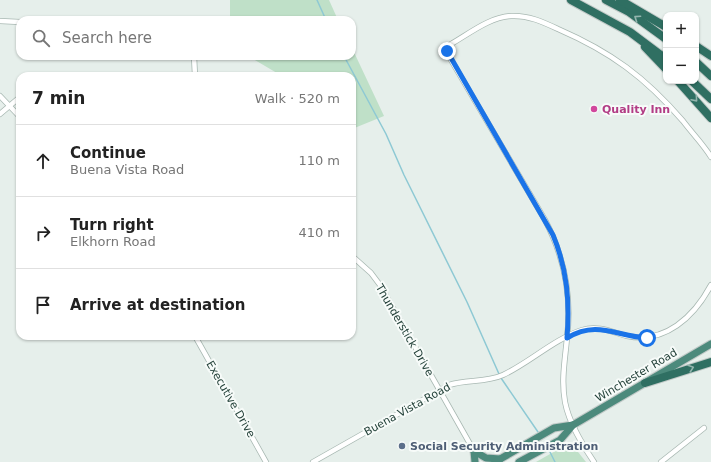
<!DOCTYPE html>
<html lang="en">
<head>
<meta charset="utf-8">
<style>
  :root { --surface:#fff; --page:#f6f6f6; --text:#222; --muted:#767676; --line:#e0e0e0 }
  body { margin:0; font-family:"DejaVu Sans",sans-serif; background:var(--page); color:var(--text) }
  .controls { position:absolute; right:12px; top:12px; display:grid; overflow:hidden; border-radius:8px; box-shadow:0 1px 3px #0004 }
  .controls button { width:36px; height:36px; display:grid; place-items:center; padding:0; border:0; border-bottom:1px solid var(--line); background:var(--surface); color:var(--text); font:20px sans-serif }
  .stop { position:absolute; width:12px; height:12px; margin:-9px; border:3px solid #1a73e8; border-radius:50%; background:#fff }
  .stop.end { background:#1a73e8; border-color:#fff; box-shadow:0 1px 4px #0008 }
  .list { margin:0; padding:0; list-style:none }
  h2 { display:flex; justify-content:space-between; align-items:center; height:52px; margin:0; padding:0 16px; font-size:17px }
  h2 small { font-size:13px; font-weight:400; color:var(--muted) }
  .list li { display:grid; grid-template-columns:26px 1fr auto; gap:12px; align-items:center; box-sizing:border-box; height:72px; padding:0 16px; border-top:1px solid var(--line) }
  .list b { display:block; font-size:15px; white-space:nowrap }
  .list p { margin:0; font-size:13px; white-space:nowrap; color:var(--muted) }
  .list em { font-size:13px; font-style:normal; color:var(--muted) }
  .icon { flex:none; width:22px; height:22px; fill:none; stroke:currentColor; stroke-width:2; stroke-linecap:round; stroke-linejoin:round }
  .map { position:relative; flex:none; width:711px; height:462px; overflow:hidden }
  .search { position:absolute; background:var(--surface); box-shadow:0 1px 3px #0004; left:16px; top:16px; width:340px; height:44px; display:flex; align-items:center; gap:10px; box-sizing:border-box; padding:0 14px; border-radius:12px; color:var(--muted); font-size:15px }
  .panel { position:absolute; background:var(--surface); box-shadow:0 1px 3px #0004; left:16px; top:72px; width:340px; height:268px; border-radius:12px }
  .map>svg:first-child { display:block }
</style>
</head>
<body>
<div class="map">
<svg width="711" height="462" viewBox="0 0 711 462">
  <rect width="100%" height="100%" fill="#e6efeb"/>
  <!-- green -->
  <g fill="#bfe0c8">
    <polygon points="230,0 329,0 338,20 230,20"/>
    <polygon points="352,48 384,116 352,129 352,76 282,76 248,56 352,56"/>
    <polygon points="566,445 574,447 586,462 536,462"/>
  </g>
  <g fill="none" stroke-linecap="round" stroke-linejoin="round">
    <!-- stream -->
    <g stroke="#8ec9d4" stroke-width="1.5">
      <polyline points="317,0 326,20"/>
      <polyline points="344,56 386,134 404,175 467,302 499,374"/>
      <polyline points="501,378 538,432"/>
      <polyline points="550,452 555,462"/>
    </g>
    <!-- minor casing -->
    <g stroke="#a8b8b2" stroke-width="6">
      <g id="minor">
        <polyline points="0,21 20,22"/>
        <polyline points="194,56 195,76"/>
        <polyline points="0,96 20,117"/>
        <polyline points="0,114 20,97"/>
        <polyline points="352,256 371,273 380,285 474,451"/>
        <polyline points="195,336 266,462"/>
        <path d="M 313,462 L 449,385 C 467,379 485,383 503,375 C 529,363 554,339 582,330 C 598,325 612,332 627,336 C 665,344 694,317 711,285"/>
        <path d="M 594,462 C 582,444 569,423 565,402 C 561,380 565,360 567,338 C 572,296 565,258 545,220 L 447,53 L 447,49 L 451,44 C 470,33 490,17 511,16 C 528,15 543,22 558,29 C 611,52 645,77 683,121 C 692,133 703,144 711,157"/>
        <polyline points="661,462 704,428"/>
      </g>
    </g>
    <!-- trunk casing -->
    <g stroke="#c2cac8" stroke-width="9">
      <g id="trunk">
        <polyline points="474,451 486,458 500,459"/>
        <polyline points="474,451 475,462"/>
        <polyline points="495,462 554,428 573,425 711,344"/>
        <polyline points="519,462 560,440 573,425"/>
      </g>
    </g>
    <!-- motorway casing -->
    <g stroke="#c2cac8" stroke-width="10">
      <g id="motorway">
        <polyline points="571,0 630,32 666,59"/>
        <polyline points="606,0 629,12 666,39"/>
        <polyline points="620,0 666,27"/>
        <polyline points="696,46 711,56"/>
        <polyline points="645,47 666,69"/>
        <polyline points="696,62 711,76"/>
        <polyline points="678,81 711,118"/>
        <polyline points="692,81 711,99"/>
        <polyline points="645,383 711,362"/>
      </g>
    </g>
    <!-- minor -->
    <use href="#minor" stroke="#fff" stroke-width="4.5"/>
    <!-- trunk -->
    <use href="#trunk" stroke="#4c8a7c" stroke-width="7"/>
    <!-- motorway -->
    <use href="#motorway" stroke="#2f6f62" stroke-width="8"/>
  </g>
  <!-- one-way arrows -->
  <defs><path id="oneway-chevron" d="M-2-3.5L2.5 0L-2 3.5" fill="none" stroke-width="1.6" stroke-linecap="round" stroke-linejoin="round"/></defs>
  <g stroke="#93b5ae">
    <use href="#oneway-chevron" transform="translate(637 18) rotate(-146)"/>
    <use href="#oneway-chevron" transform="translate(695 99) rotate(49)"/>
    <use href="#oneway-chevron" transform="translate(691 368) rotate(-19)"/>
  </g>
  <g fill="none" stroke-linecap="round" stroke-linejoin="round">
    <!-- route -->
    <path stroke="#1a73e8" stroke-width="5" d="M 447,51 L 553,235 C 567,269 570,301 567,338 C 597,320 616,336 647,338"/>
  </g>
  <!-- markers -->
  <circle fill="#d1479c" stroke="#f7fbf9" stroke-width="1.5" cx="594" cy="109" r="4"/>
  <circle fill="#5c6f8a" stroke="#f7fbf9" stroke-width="1.5" cx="402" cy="446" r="4"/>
  <g text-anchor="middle" stroke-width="4" stroke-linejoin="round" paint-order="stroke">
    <!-- hotel labels -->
    <g font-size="11" font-weight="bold" fill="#b23c85" stroke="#f7fbf9" text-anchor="start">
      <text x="602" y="113">Quality Inn</text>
    </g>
    <!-- street labels -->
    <g font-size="11" fill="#24423a" stroke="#f7fbf9">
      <text transform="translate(405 330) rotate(60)" y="4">Thunderstick Drive</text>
      <text transform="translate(636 375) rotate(-31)" y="4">Winchester Road</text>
      <text transform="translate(231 399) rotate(60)" y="4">Executive Drive</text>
      <text transform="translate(407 409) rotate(-29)" y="4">Buena Vista Road</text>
    </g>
    <!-- service labels -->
    <g font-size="11" font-weight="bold" fill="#4e5e75" stroke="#f7fbf9" text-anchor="start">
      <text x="410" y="450">Social Security Administration</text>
    </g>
  </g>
</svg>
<div class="controls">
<button>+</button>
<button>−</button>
</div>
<div class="stop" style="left:647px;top:338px"></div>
<div class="stop end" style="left:447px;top:51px"></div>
<div class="search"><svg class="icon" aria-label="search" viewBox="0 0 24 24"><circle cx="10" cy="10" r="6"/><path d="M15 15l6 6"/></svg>Search here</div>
<section class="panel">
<h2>7 min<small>Walk · 520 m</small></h2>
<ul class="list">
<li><svg class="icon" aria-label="ahead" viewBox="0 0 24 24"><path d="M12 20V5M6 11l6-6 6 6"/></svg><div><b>Continue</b><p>Buena Vista Road</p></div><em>110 m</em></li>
<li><svg class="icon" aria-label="right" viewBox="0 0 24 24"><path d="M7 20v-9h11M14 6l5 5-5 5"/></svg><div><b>Turn right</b><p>Elkhorn Road</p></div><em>410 m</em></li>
<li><svg class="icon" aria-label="arrive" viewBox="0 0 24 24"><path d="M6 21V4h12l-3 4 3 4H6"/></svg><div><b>Arrive at destination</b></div></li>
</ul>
</section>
</div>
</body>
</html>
